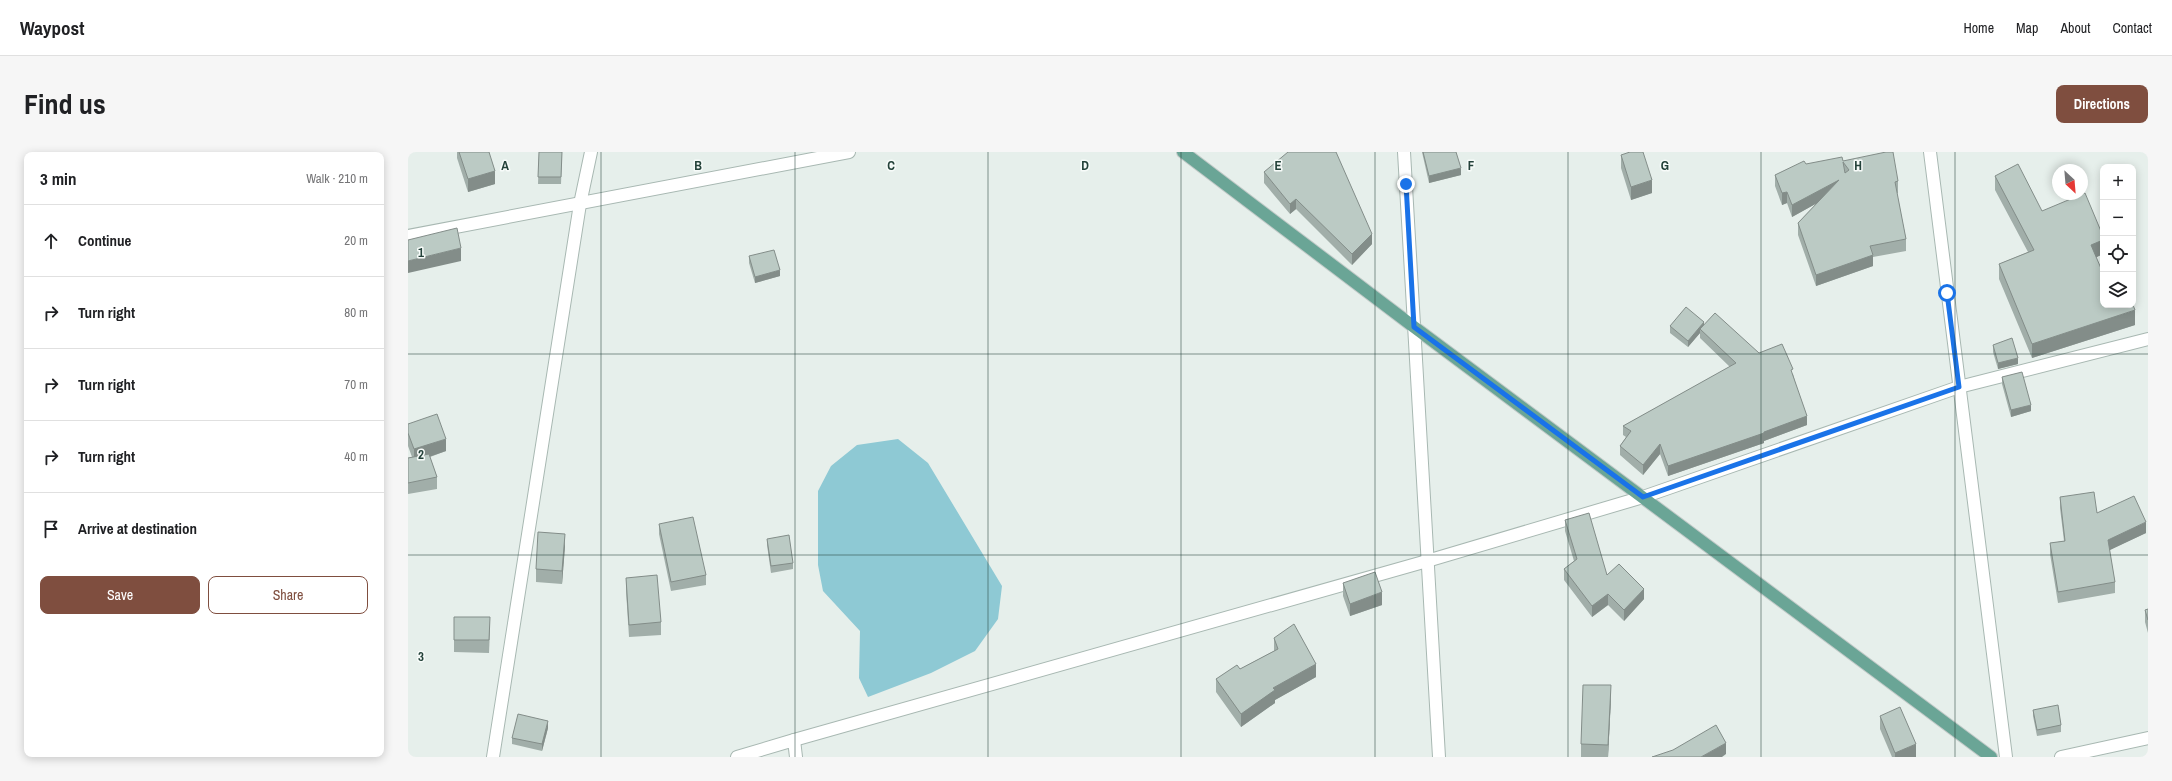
<!DOCTYPE html>
<html lang="en">
<head>
<meta charset="utf-8">
<style>
  :root { --surface:#fff; --page:#f6f6f6; --text:#202124; --muted:#757577; --line:#e0e0e0; --accent:#7f4e3f }
  body { margin:0; font-family:"Archivo Narrow",sans-serif; background:var(--page); color:var(--text) }
  .controls { position:absolute; right:12px; top:12px; display:grid; overflow:hidden; border-radius:8px; box-shadow:0 2px 10px #0003 }
  .controls button { width:36px; height:36px; display:grid; place-items:center; padding:0; border:0; border-bottom:1px solid var(--line); background:var(--surface); color:var(--text); font:20px sans-serif }
  .compass { position:absolute; left:1644px; top:12px; width:36px; height:36px; border-radius:50%; background:var(--surface); box-shadow:0 2px 10px #0003; rotate:154deg }
  .stop { position:absolute; width:12px; height:12px; margin:-9px; border:3px solid #1a73e8; border-radius:50%; background:#fff }
  .stop.end { background:#1a73e8; border-color:#fff; box-shadow:0 1px 4px #0008 }
  .list { margin:0; padding:0; list-style:none }
  h2 { display:flex; justify-content:space-between; align-items:center; height:52px; margin:0; padding:0 16px; font-size:17px }
  h2 small { font-size:13px; font-weight:400; color:var(--muted) }
  .list li { display:grid; grid-template-columns:26px 1fr auto; gap:12px; align-items:center; box-sizing:border-box; height:72px; padding:0 16px; border-top:1px solid var(--line) }
  .list b { display:block; font-size:15px; white-space:nowrap }
  .list em { font-size:13px; font-style:normal; color:var(--muted) }
  .actions { display:flex; gap:8px; padding:12px 16px }
  .actions a { flex:1; padding:9px 0; border:1px solid var(--accent); border-radius:8px; text-align:center; font-size:14px; color:var(--accent) }
  .actions .main { background:var(--accent); color:#fff }
  .icon { flex:none; width:22px; height:22px; fill:none; stroke:currentColor; stroke-width:2; stroke-linecap:round; stroke-linejoin:round }
  .map { position:relative; flex:none; width:1740px; height:605px; overflow:hidden; border-radius:8px }
  header { display:flex; align-items:center; gap:24px; box-sizing:border-box; height:56px; padding:0 20px; background:var(--surface); border-bottom:1px solid var(--line) }
  header strong { font-size:19px }
  nav { display:flex; gap:22px; margin-inline-start:auto; font-size:14px }
  .intro { display:flex; align-items:center; justify-content:space-between; box-sizing:border-box; height:96px; padding:0 24px }
  h1 { margin:0; font-size:28px }
  .button { padding:10px 18px; border-radius:8px; background:var(--accent); color:#fff; font-size:14px; font-weight:700 }
  main { display:flex; gap:24px; padding:0 24px }
  aside { flex:1; background:var(--surface); border-radius:8px; box-shadow:0 2px 10px #0003 }
  .map>svg:first-child { display:block }
</style>
</head>
<body>
<header>
<strong>Waypost</strong>
<nav><a>Home</a><a>Map</a><a>About</a><a>Contact</a></nav>
</header>
<div class="intro"><h1>Find us</h1><a class="button">Directions</a></div>
<main>
<aside>
<h2>3 min<small>Walk · 210 m</small></h2>
<ul class="list">
<li><svg class="icon" aria-label="ahead" viewBox="0 0 24 24"><path d="M12 20V5M6 11l6-6 6 6"/></svg><div><b>Continue</b></div><em>20 m</em></li>
<li><svg class="icon" aria-label="right" viewBox="0 0 24 24"><path d="M7 20v-9h11M14 6l5 5-5 5"/></svg><div><b>Turn right</b></div><em>80 m</em></li>
<li><svg class="icon" aria-label="right" viewBox="0 0 24 24"><path d="M7 20v-9h11M14 6l5 5-5 5"/></svg><div><b>Turn right</b></div><em>70 m</em></li>
<li><svg class="icon" aria-label="right" viewBox="0 0 24 24"><path d="M7 20v-9h11M14 6l5 5-5 5"/></svg><div><b>Turn right</b></div><em>40 m</em></li>
<li><svg class="icon" aria-label="arrive" viewBox="0 0 24 24"><path d="M6 21V4h12l-3 4 3 4H6"/></svg><div><b>Arrive at destination</b></div></li>
</ul>
<div class="actions"><a class="main">Save</a><a>Share</a></div>
</aside>
<div class="map">
<svg width="1740" height="605" viewBox="0 0 1740 605">
  <rect width="100%" height="100%" fill="#e6efeb"/>
  <!-- water -->
  <polygon fill="#8ec9d4" points="490,287 520,311 594,434 590,467 567,499 523,521 460,545 451,526 452,479 415,439 410,413 410,339 423,314 449,293"/>
  <g fill="none" stroke-linecap="round" stroke-linejoin="round">
    <!-- minor casing -->
    <g stroke="#a8b8b2" stroke-width="14">
      <g id="minor">
        <polyline points="996,0 1031,605"/>
        <polyline points="1522,0 1598,605"/>
        <polyline points="0,84 441,0"/>
        <polyline points="386,588 1019,409 1235,345 1551,235 1740,187"/>
        <polyline points="85,605 172,52 183,0"/>
        <polyline points="329,605 386,588 388,605"/>
        <polyline points="1653,605 1740,586"/>
      </g>
    </g>
    <!-- major casing -->
    <g stroke="#c2cac8" stroke-width="14">
      <polyline id="major" points="775,0 1006,175 1583,605"/>
    </g>
    <!-- minor -->
    <use href="#minor" stroke="#fff" stroke-width="12"/>
    <!-- major -->
    <use href="#major" stroke="#6aa596" stroke-width="12"/>
  </g>
  <!-- wall -->
  <g fill="#a1aea9">
    <polygon points="49,0 81,0 87,32 60,40 49,6"/>
    <polygon points="131,0 154,0 153,32 130,32"/>
    <polygon points="1014,0 1048,0 1053,23 1021,31"/>
    <polygon points="1213,3 1244,41 1223,48 1213,16"/>
    <polygon points="1435,9 1490,29 1490,41 1489,41 1498,87 1498,99 1465,105 1465,114 1408,134 1390,83 1390,71 1409,51 1384,65 1379,51 1374,53 1367,34 1367,23 1398,12"/>
    <polygon points="856,20 964,92 944,113 888,57 882,62 856,31"/>
    <polygon points="1587,24 1634,59 1695,84 1695,102 1688,105 1695,153 1727,173 1624,206 1591,127 1591,112 1620,100 1587,38"/>
    <polygon points="341,104 372,124 347,131 341,111"/>
    <polygon points="1296,173 1351,201 1385,222 1399,273 1356,289 1356,291 1260,324 1252,302 1235,323 1212,303 1212,294 1218,285 1215,283 1215,274 1322,215 1292,186 1292,181 1280,195 1262,181 1262,174"/>
    <polygon points="1585,193 1610,212 1590,217 1585,200"/>
    <polygon points="1594,225 1623,259 1603,265 1594,232"/>
    <polygon points="0,272 38,299 22,305 29,325 29,337 0,342 0,306 4,305 0,294"/>
    <polygon points="1652,345 1689,361 1738,381 1701,398 1707,430 1707,441 1650,451 1642,402 1642,391 1656,389 1652,356"/>
    <polygon points="1157,368 1199,423 1236,447 1216,469 1200,453 1184,465 1156,428 1156,417 1166,409 1157,379"/>
    <polygon points="251,372 298,423 298,433 263,439 251,382"/>
    <polygon points="359,387 385,411 385,417 363,421 359,393"/>
    <polygon points="157,394 154,432 128,430 128,417"/>
    <polygon points="218,426 253,470 253,483 221,485 218,439"/>
    <polygon points="935,431 974,453 942,464 935,444"/>
    <polygon points="1740,457 1740,481 1737,470 1737,458"/>
    <polygon points="82,478 81,501 46,500 46,488"/>
    <polygon points="866,486 908,525 867,548 867,551 833,575 808,540 808,527 832,517 866,499"/>
    <polygon points="1203,546 1200,605 1173,605 1173,592"/>
    <polygon points="1625,558 1653,573 1653,580 1629,584 1625,564"/>
    <polygon points="1472,564 1508,605 1484,605 1472,577"/>
    <polygon points="140,576 134,599 104,592 104,586"/>
  </g>
  <!-- shaded-wall -->
  <g fill="#838d89">
    <polygon points="1053,16 1053,23 1021,31 1021,24"/>
    <polygon points="87,19 87,32 60,40 60,27"/>
    <polygon points="1244,28 1244,41 1223,48 1223,35"/>
    <polygon points="1431,28 1431,39 1384,65 1384,53"/>
    <polygon points="1379,40 1379,51 1374,53 1374,41"/>
    <polygon points="888,47 888,57 882,62 882,52"/>
    <polygon points="964,82 964,92 944,113 944,102"/>
    <polygon points="1695,88 1695,102 1683,108 1683,93"/>
    <polygon points="53,96 53,109 0,121 0,109"/>
    <polygon points="1465,103 1465,114 1408,134 1408,123"/>
    <polygon points="372,118 372,124 347,131 347,125"/>
    <polygon points="1727,158 1727,173 1624,206 1624,192"/>
    <polygon points="1296,170 1296,176 1292,177 1292,181 1280,195 1280,189"/>
    <polygon points="1610,206 1610,212 1590,217 1590,211"/>
    <polygon points="1623,253 1623,259 1603,265 1603,258"/>
    <polygon points="1399,264 1399,273 1356,289 1356,291 1260,324 1260,314"/>
    <polygon points="38,287 38,299 6,310 6,297"/>
    <polygon points="1252,292 1252,302 1235,323 1235,313"/>
    <polygon points="1738,370 1738,381 1700,399 1700,388"/>
    <polygon points="157,382 157,394 154,432 154,419"/>
    <polygon points="1236,437 1236,447 1216,469 1216,458"/>
    <polygon points="974,440 974,453 942,464 942,452"/>
    <polygon points="1200,442 1200,453 1184,465 1184,454"/>
    <polygon points="908,512 908,525 867,548 867,551 833,575 833,562 865,536"/>
    <polygon points="1203,533 1203,546 1200,605 1200,593"/>
    <polygon points="140,569 140,576 134,599 134,592"/>
    <polygon points="1318,591 1318,602 1314,605 1293,605"/>
    <polygon points="1508,592 1508,605 1487,605 1487,601"/>
  </g>
  <!-- building -->
  <g fill="#bbcac4" stroke="#838d89" fill-rule="evenodd">
    <polygon points="51,0 81,0 87,19 60,27"/>
    <polygon points="131,0 154,0 153,25 130,25"/>
    <polygon points="880,0 928,0 964,82 944,102 888,47 882,52 856,20"/>
    <polygon points="1015,0 1048,0 1053,16 1021,24"/>
    <polygon points="1222,0 1235,0 1244,28 1223,35 1213,3"/>
    <path d="M 1478,0 L 1485,0 L 1490,29 L 1487,30 L 1498,87 L 1462,94 L 1465,103 L 1408,123 L 1390,71 L 1431,28 L 1384,53 L 1379,40 L 1374,41 L 1367,23 L 1396,9 L 1398,12 L 1434,5 L 1435,9 ZM 1435,10 L 1441,18 L 1437,21 Z"/>
    <polygon points="1610,12 1634,59 1677,41 1695,84 1695,88 1683,93 1695,121 1695,153 1725,153 1727,158 1624,192 1591,112 1626,98 1587,24"/>
    <polygon points="49,76 53,96 0,109 0,88"/>
    <polygon points="366,98 372,118 347,125 341,104"/>
    <polygon points="1278,155 1296,170 1280,189 1262,174"/>
    <polygon points="1307,161 1351,201 1374,192 1385,217 1383,218 1399,264 1356,280 1356,281 1260,314 1252,292 1235,313 1212,294 1223,279 1215,274 1328,211 1292,177"/>
    <polygon points="1604,186 1610,206 1590,211 1585,193"/>
    <polygon points="1614,220 1623,253 1603,258 1594,225"/>
    <polygon points="29,262 38,287 6,297 0,281 0,272"/>
    <polygon points="21,302 29,325 0,331 0,306"/>
    <polygon points="1686,340 1689,361 1726,344 1738,370 1700,388 1707,430 1650,440 1642,391 1657,389 1652,345"/>
    <polygon points="1181,361 1199,423 1211,412 1236,437 1216,458 1200,442 1184,454 1156,417 1169,407 1157,368"/>
    <polygon points="285,365 298,423 263,430 251,372"/>
    <polygon points="130,380 157,382 154,419 128,417"/>
    <polygon points="381,383 385,411 363,414 359,387"/>
    <polygon points="967,420 974,440 942,452 935,431"/>
    <polygon points="249,423 253,470 221,473 218,426"/>
    <polygon points="1740,457 1740,468 1737,458"/>
    <polygon points="46,465 82,465 81,488 46,488"/>
    <polygon points="886,472 908,512 865,536 867,538 833,562 808,527 829,513 832,517 870,497 866,486"/>
    <polygon points="1175,533 1203,533 1200,593 1173,592"/>
    <polygon points="1650,553 1653,573 1629,578 1625,558"/>
    <polygon points="1492,555 1508,592 1487,601 1472,564"/>
    <polygon points="110,562 140,569 134,592 104,586"/>
    <polygon points="1308,573 1318,591 1293,605 1244,605 1265,598"/>
  </g>
  <g fill="none" stroke-linecap="round" stroke-linejoin="round">
    <!-- route -->
    <polyline stroke="#1a73e8" stroke-width="5" points="998,32 1006,175 1235,345 1551,235 1539,141"/>
  </g>
  <!-- grid -->
  <path fill="none" stroke="#24423a" stroke-width="1" stroke-opacity="0.55" d="M 193,0 L 193,605M 387,0 L 387,605M 580,0 L 580,605M 773,0 L 773,605M 967,0 L 967,605M 1160,0 L 1160,605M 1353,0 L 1353,605M 1547,0 L 1547,605M 0,202 L 1740,202M 0,403 L 1740,403"/>
  <g font-size="13" text-anchor="middle" font-weight="bold" fill="#24423a" stroke="#f7fbf9" stroke-width="3" stroke-linejoin="round" paint-order="stroke">
    <text x="97" y="18">A</text>
    <text x="290" y="18">B</text>
    <text x="483" y="18">C</text>
    <text x="677" y="18">D</text>
    <text x="870" y="18">E</text>
    <text x="1063" y="18">F</text>
    <text x="1257" y="18">G</text>
    <text x="1450" y="18">H</text>
    <text x="13" y="105">1</text>
    <text x="13" y="307">2</text>
    <text x="13" y="509">3</text>
  </g>
</svg>
<div class="controls">
<button>+</button>
<button>−</button>
<button><svg class="icon" aria-label="locate" viewBox="0 0 24 24"><circle cx="12" cy="12" r="6"/><path d="M12 2v4M12 18v4M2 12h4M18 12h4"/></svg></button>
<button><svg class="icon" aria-label="layers" viewBox="0 0 24 24"><path d="M12 4l9 5-9 5-9-5zM3 14l9 5 9-5"/></svg></button>
</div>
<svg class="compass" viewBox="-18 -18 36 36"><path d="M0-13l5 13h-10z" fill="#e53935"/><path d="M0 13l5-13h-10z" fill="#757577"/></svg>
<div class="stop" style="left:1539px;top:141px"></div>
<div class="stop end" style="left:998px;top:32px"></div>
</div>
</main>
</body>
</html>
